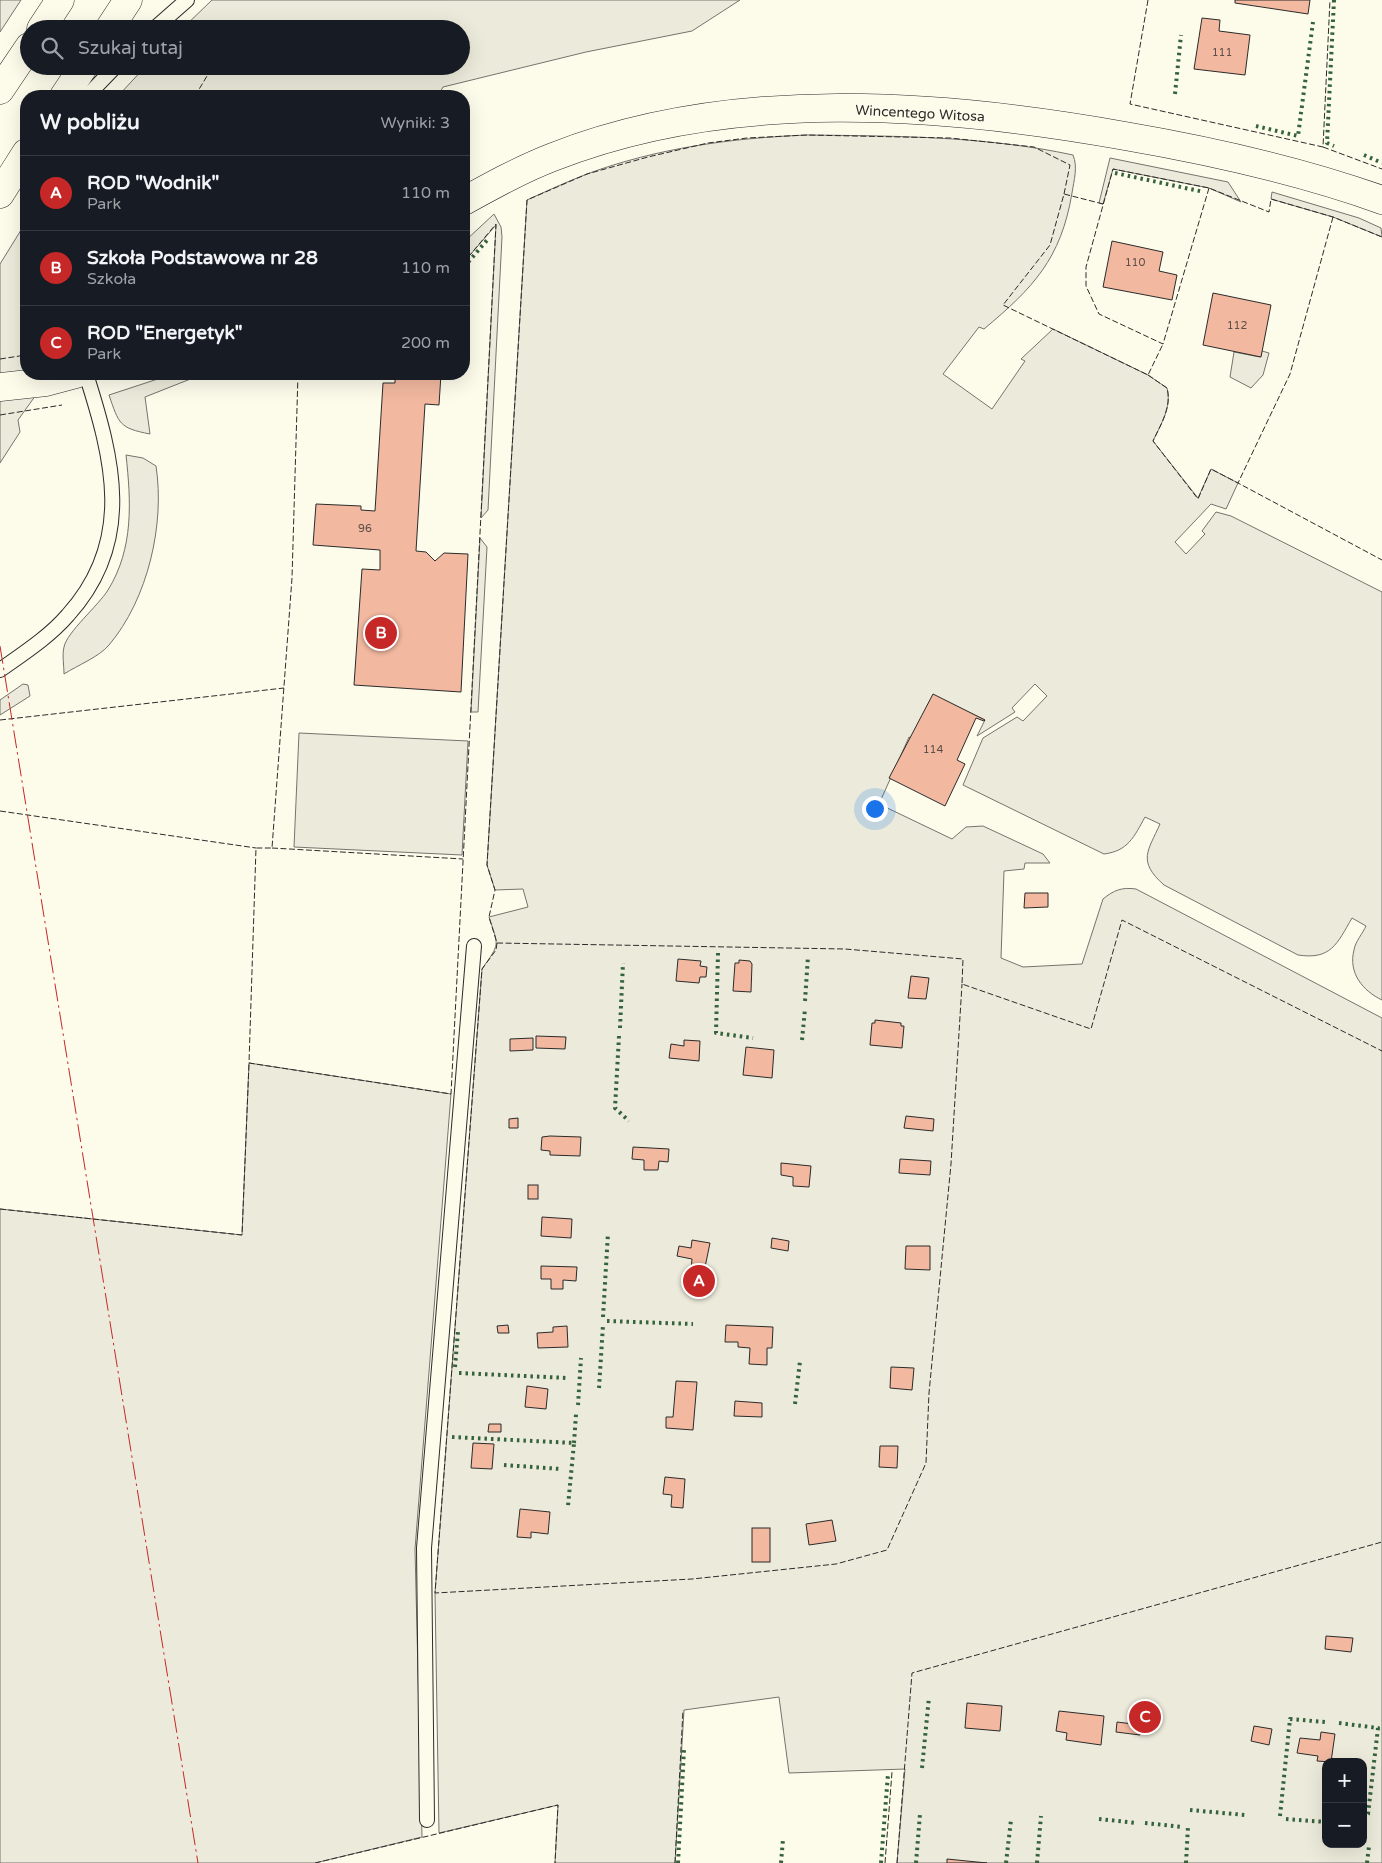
<!DOCTYPE html>
<html lang="pl">
<head>
<meta charset="utf-8">
<style>
  :root { --surface:#171b24; --page:#20242c; --text:#f1f3f6; --muted:#9ea1a6; --line:#363941; --accent:#c62828 }
  body { margin:0; font-family:"Varela Round",sans-serif; background:var(--page); color:var(--text) }
  .controls { position:absolute; right:15px; bottom:15px; display:grid; overflow:hidden; border-radius:10px; box-shadow:0 5px 20px #0002 }
  .controls button { width:45px; height:45px; display:grid; place-items:center; padding:0; border:0; border-bottom:1px solid var(--line); background:var(--surface); color:var(--text); font:25px sans-serif }
  .you { position:absolute; left:874px; top:808px; width:18px; height:18px; margin:-12px; border:4px solid #fff; border-radius:50%; background:#1a73e8; box-shadow:0 0 0 8px #1a73e833 }
  .badge { display:grid; place-items:center; width:32px; height:32px; border-radius:50%; background:var(--accent); color:#fff; font-size:16px; font-weight:700 }
  .pin { position:absolute; translate:-50% -50%; border:2px solid #fff; box-shadow:0 1px 5px #0006 }
  .list { margin:0; padding:0; list-style:none }
  h2 { display:flex; justify-content:space-between; align-items:center; height:65px; margin:0; padding:0 20px; font-size:21px }
  h2 small { font-size:16px; font-weight:400; color:var(--muted) }
  .list li { display:grid; grid-template-columns:32px 1fr auto; gap:15px; align-items:center; box-sizing:border-box; height:75px; padding:0 20px; border-top:1px solid var(--line) }
  .list b { display:block; font-size:19px; white-space:nowrap }
  .list p { margin:0; font-size:16px; white-space:nowrap; color:var(--muted) }
  .list em { font-size:16px; font-style:normal; color:var(--muted) }
  .icon { flex:none; width:28px; height:28px; fill:none; stroke:currentColor; stroke-width:2; stroke-linecap:round; stroke-linejoin:round }
  .map { position:relative; flex:none; width:1382px; height:1863px; overflow:hidden }
  .search { position:absolute; background:var(--surface); box-shadow:0 5px 20px #0002; left:20px; top:20px; width:450px; height:55px; display:flex; align-items:center; gap:12px; box-sizing:border-box; padding:0 18px; border-radius:28px; color:var(--muted); font-size:19px }
  .panel { position:absolute; background:var(--surface); box-shadow:0 5px 20px #0002; left:20px; top:90px; width:450px; height:290px; border-radius:20px }
  .map>svg:first-child { display:block }
</style>
</head>
<body>
<div class="map">
<svg width="1382" height="1863" viewBox="0 0 1382 1863">
  <rect width="100%" height="100%" fill="#fdfbea"/>
  <!-- green -->
  <g fill="#ecebdb" stroke="#74746e" fill-rule="evenodd">
    <polygon points="0,0 21,0 0,32"/>
    <polygon points="212,0 740,0 692,31 586,52 443,87 438,96 118,96 146,66 461,66 461,29 182,29"/>
    <path d="M 807,135 C 896,136 985,136 1073,155 C 1078,167 1074,180 1072,193 C 1061,259 1033,288 984,329 L 979,327 L 943,374 L 992,409 L 1025,361 L 1021,359 L 1053,329 L 1148,375 L 1167,388 C 1172,407 1161,424 1153,441 L 1198,498 L 1211,469 L 1238,483 L 1226,509 L 1211,504 L 1175,542 L 1186,554 L 1205,534 L 1202,531 L 1216,512 L 1231,516 L 1382,592 L 1382,1000 C 1363,991 1348,973 1354,950 C 1355,942 1363,933 1366,926 L 1352,918 C 1337,944 1331,960 1298,955 L 1164,885 C 1137,861 1148,851 1160,824 L 1145,817 C 1134,837 1128,851 1104,854 L 963,785 L 983,738 L 1017,717 L 1023,721 L 1047,696 L 1035,684 L 1012,708 L 1015,712 L 977,736 L 985,720 L 933,695 L 911,738 L 909,737 L 879,804 L 952,839 L 966,827 L 983,826 L 1043,854 L 1050,863 L 1025,863 L 1024,869 L 1004,871 L 1001,958 L 1023,967 L 1082,964 L 1103,899 C 1114,890 1122,887 1136,889 L 1382,1018 L 1382,1863 L 897,1863 L 905,1769 L 789,1773 L 779,1697 L 684,1710 L 675,1863 L 555,1863 L 558,1805 L 439,1833 L 435,1593 L 482,969 C 500,943 499,947 489,917 L 528,907 L 523,889 L 495,890 L 487,865 L 527,200 C 547,191 566,182 587,174 C 657,148 732,138 807,135 ZM 1326,1762 L 1363,1762 L 1363,1844 L 1326,1844 Z"/>
    <polygon points="1110,158 1228,182 1241,202 1209,188 1113,169 1103,204 1099,203"/>
    <polygon points="1272,192 1359,218 1381,228 1382,237 1333,217 1271,199"/>
    <polygon points="494,214 501,227 502,237 488,510 481,518 496,225 464,262 464,242"/>
    <polygon points="26,222 26,374 51,374 18,420 20,432 0,463 0,264"/>
    <polygon points="1262,351 1269,353 1263,375 1251,388 1230,377 1234,352 1260,357"/>
    <path d="M 173,374 L 203,374 L 145,397 L 150,434 C 119,428 119,424 109,395 Z"/>
    <path d="M 126,455 L 143,458 L 156,466 C 165,524 148,599 109,645 C 99,657 78,665 64,674 C 64,666 62,655 64,647 C 67,632 98,606 108,590 C 134,548 131,501 126,455 Z"/>
    <polygon points="480,538 487,547 478,712 471,712"/>
    <polygon points="23,684 28,685 30,696 0,715 0,700"/>
    <polygon points="299,733 468,741 462,855 294,847"/>
    <polygon points="249,1063 451,1094 415,1549 422,1837 315,1863 0,1863 0,1209 242,1235"/>
  </g>
  <!-- building -->
  <g fill="#f2b8a0" stroke="#2b2b2b">
    <polygon points="1235,0 1310,0 1308,14 1235,3"/>
    <polygon points="1202,18 1220,20 1219,31 1250,35 1245,75 1194,69"/>
    <polygon points="1112,241 1163,252 1159,271 1177,275 1172,300 1103,287"/>
    <polygon points="1213,293 1271,305 1261,357 1203,345"/>
    <polygon points="395,374 441,374 439,405 425,404 416,551 426,552 435,561 444,553 468,554 461,692 354,685 362,569 380,570 380,550 313,545 316,504 361,506 361,510 375,511 383,383 395,383"/>
    <polygon points="933,694 985,720 984,721 976,718 957,760 965,764 945,806 889,778"/>
    <polygon points="1025,893 1048,893 1048,907 1024,908"/>
    <polygon points="678,959 701,961 700,966 707,967 706,977 700,977 699,983 676,981"/>
    <polygon points="739,960 750,961 752,964 751,992 733,991 735,963 739,963"/>
    <polygon points="911,976 929,978 926,999 908,998"/>
    <polygon points="875,1020 901,1023 901,1026 904,1026 902,1048 870,1045 872,1023 875,1023"/>
    <polygon points="536,1036 566,1037 565,1049 536,1048"/>
    <polygon points="533,1038 533,1050 510,1051 510,1039"/>
    <polygon points="684,1040 700,1041 699,1061 669,1058 671,1044 684,1046"/>
    <polygon points="746,1047 774,1050 772,1078 743,1075"/>
    <polygon points="906,1116 934,1119 933,1131 904,1128"/>
    <polygon points="518,1118 518,1128 509,1128 509,1119"/>
    <polygon points="550,1136 581,1137 580,1156 550,1155 550,1151 541,1150 542,1137"/>
    <polygon points="633,1147 669,1149 668,1162 659,1161 658,1170 644,1170 644,1160 632,1159"/>
    <polygon points="900,1159 931,1161 930,1175 899,1173"/>
    <polygon points="781,1163 811,1166 809,1187 793,1186 793,1177 781,1175"/>
    <rect x="528" y="1185" width="10" height="14"/>
    <polygon points="542,1217 572,1219 571,1238 541,1236"/>
    <polygon points="772,1238 789,1241 788,1251 771,1248"/>
    <polygon points="692,1240 710,1243 704,1272 691,1270 692,1259 677,1256 679,1246 691,1248"/>
    <polygon points="906,1246 930,1246 930,1270 905,1269"/>
    <polygon points="541,1266 577,1267 576,1281 563,1280 563,1289 551,1289 551,1279 541,1279"/>
    <polygon points="508,1325 509,1333 498,1333 497,1326"/>
    <polygon points="726,1325 773,1327 772,1348 767,1348 767,1365 749,1364 750,1348 738,1347 738,1342 725,1342"/>
    <polygon points="567,1326 568,1347 538,1348 537,1333 553,1332 553,1327"/>
    <polygon points="891,1367 914,1368 912,1390 890,1388"/>
    <polygon points="676,1381 697,1382 693,1430 666,1428 666,1417 673,1417"/>
    <polygon points="527,1386 548,1389 546,1409 525,1407"/>
    <polygon points="735,1401 762,1403 762,1417 734,1416"/>
    <polygon points="489,1424 501,1424 501,1432 488,1432"/>
    <polygon points="473,1443 494,1444 492,1469 471,1468"/>
    <polygon points="880,1446 898,1446 897,1468 879,1467"/>
    <polygon points="665,1477 685,1479 683,1508 671,1507 672,1495 663,1494"/>
    <polygon points="520,1509 550,1512 548,1534 531,1532 531,1538 517,1537"/>
    <polygon points="832,1520 836,1541 809,1545 806,1524"/>
    <rect x="752" y="1528" width="18" height="34"/>
    <polygon points="1326,1636 1353,1638 1351,1652 1325,1649"/>
    <polygon points="967,1703 1002,1706 1000,1731 965,1728"/>
    <polygon points="1059,1711 1104,1716 1101,1745 1066,1740 1067,1733 1056,1731"/>
    <polygon points="1117,1722 1141,1725 1140,1735 1116,1732"/>
    <polygon points="1254,1726 1272,1729 1269,1745 1251,1741"/>
    <polygon points="1321,1732 1335,1734 1331,1762 1317,1761 1318,1756 1297,1753 1300,1738 1320,1740"/>
    <polygon points="947,1859 987,1863 947,1863"/>
  </g>
  <g fill="none" stroke-linecap="round" stroke-linejoin="round">
    <!-- lane casing -->
    <g stroke="#2b2b2b" stroke-width="16">
      <g id="lane">
        <polyline points="154,29 187,0"/>
        <polyline points="87,96 116,66"/>
        <path d="M 0,670 C 24,653 49,637 68,615 C 135,541 113,459 86,374"/>
        <polyline points="427,1820 424,1548 474,946"/>
      </g>
    </g>
    <!-- secondary casing -->
    <g stroke="#2b2b2b" stroke-width="29">
      <g id="secondary">
        <path d="M 464,201 C 493,185 522,169 553,157 C 730,87 941,103 1125,136 C 1212,151 1298,170 1382,200"/>
        <polyline points="0,387 46,382 76,374"/>
      </g>
    </g>
    <!-- highway casing -->
    <g stroke="#2b2b2b" stroke-width="29">
      <g id="highway">
        <polyline points="41,29 60,0"/>
        <polyline points="109,29 128,0"/>
        <polyline points="0,90 29,47"/>
        <polyline points="64,96 84,66"/>
        <polyline points="0,194 26,153"/>
      </g>
    </g>
    <!-- lane -->
    <use href="#lane" stroke="#fdfbea" stroke-width="14"/>
    <!-- secondary -->
    <use href="#secondary" stroke="#fdfbea" stroke-width="28"/>
    <!-- highway -->
    <use href="#highway" stroke="#fdfbea" stroke-width="28"/>
    <!-- hedge -->
    <g stroke="#34623c" stroke-width="4" stroke-dasharray="2.5 4" stroke-linecap="butt">
      <polyline points="1334,0 1327,143 1334,146"/>
      <polyline points="1175,94 1181,35"/>
      <polyline points="1256,126 1298,136 1313,22"/>
      <polyline points="1364,155 1382,163"/>
      <polyline points="1115,173 1204,192"/>
      <polyline points="464,267 488,239"/>
      <polyline points="718,953 716,1033 753,1038"/>
      <polyline points="805,1001 808,956"/>
      <polyline points="620,1028 623,963"/>
      <polyline points="619,1036 615,1108 629,1121"/>
      <polyline points="802,1040 805,1009"/>
      <polyline points="603,1317 608,1233"/>
      <polyline points="607,1321 693,1324"/>
      <polyline points="455,1367 458,1331"/>
      <polyline points="459,1373 568,1378"/>
      <polyline points="599,1388 603,1325"/>
      <polyline points="795,1404 800,1361"/>
      <polyline points="578,1405 581,1358"/>
      <polyline points="452,1437 574,1443 568,1506"/>
      <polyline points="574,1443 576,1414"/>
      <polyline points="504,1465 561,1469"/>
      <polyline points="1339,1723 1378,1728 1368,1814 1363,1819"/>
      <polyline points="922,1768 929,1697"/>
      <polyline points="1190,1810 1245,1815"/>
      <polyline points="1280,1816 1290,1719 1325,1722"/>
      <polyline points="1099,1819 1137,1823"/>
      <polyline points="1286,1819 1326,1822"/>
      <polyline points="1145,1823 1183,1827"/>
      <polyline points="678,1863 684,1750"/>
      <polyline points="781,1863 783,1839"/>
      <polyline points="881,1863 888,1774"/>
      <polyline points="916,1863 920,1814"/>
      <polyline points="1006,1863 1011,1820"/>
      <polyline points="1037,1863 1041,1816"/>
      <polyline points="1186,1863 1188,1826"/>
      <polyline points="1367,1863 1369,1846"/>
    </g>
    <!-- fence -->
    <g stroke="#2b2b2b" stroke-width="1" stroke-dasharray="6 2.5" stroke-linecap="butt">
      <polyline points="1148,0 1130,104 1323,147 1330,0"/>
      <polyline points="195,96 213,66"/>
      <polyline points="1323,147 1382,169"/>
      <polyline points="1209,188 1163,344 1099,314 1086,286 1086,267 1113,169 1209,188 1269,212 1271,199 1333,217 1382,237"/>
      <polyline points="1064,194 1070,165 1034,147 950,138 807,135 747,138 708,143 648,157 587,174 527,200 487,865 495,890 489,917 497,943 845,949 963,959 962,984 1091,1029 1122,920 1382,1051"/>
      <polyline points="1103,204 1064,194 1050,245 1003,305 1148,375 1163,344"/>
      <polyline points="1333,217 1290,374 1238,483 1382,560"/>
      <polyline points="0,359 26,355"/>
      <polyline points="298,374 292,578 272,848 256,848 249,1063 451,1094 496,224 464,262"/>
      <path d="M 1148,375 L 1167,388 C 1172,407 1161,424 1153,441 L 1198,499 L 1211,469 L 1238,483"/>
      <polyline points="0,415 62,405"/>
      <polyline points="0,720 284,688"/>
      <polyline points="0,811 256,848"/>
      <polyline points="272,848 463,859"/>
      <polyline points="497,943 496,950 482,969 435,1593 692,1579 836,1564 887,1550 926,1463 929,1393 951,1164 962,984"/>
      <polyline points="0,1209 242,1235 249,1063"/>
      <polyline points="315,1863 558,1805 555,1863"/>
      <polyline points="675,1863 683,1710"/>
      <polyline points="885,1863 892,1772"/>
      <polyline points="897,1863 912,1673 1382,1542"/>
    </g>
    <!-- power -->
    <polyline stroke="#c62828" stroke-width="1" stroke-dasharray="18 4 2.5 4" stroke-linecap="butt" points="0,646 198,1863"/>
  </g>
  <g text-anchor="middle" stroke-width="4" stroke-linejoin="round" paint-order="stroke">
    <!-- number labels -->
    <g font-size="11" fill="#5d4e48">
      <text x="1222" y="56">111</text>
      <text x="1135" y="266">110</text>
      <text x="1237" y="329">112</text>
      <text x="365" y="532">96</text>
      <text x="933" y="753">114</text>
    </g>
    <!-- street labels -->
    <g font-size="14" fill="#2b2b2b" stroke="#fdfbea">
      <text transform="translate(920 113) rotate(3)" y="5">Wincentego Witosa</text>
    </g>
  </g>
</svg>
<div class="controls">
<button>+</button>
<button>−</button>
</div>
<div class="you"></div>
<div class="pin badge" style="left:699px;top:1281px">A</div>
<div class="pin badge" style="left:381px;top:633px">B</div>
<div class="pin badge" style="left:1145px;top:1717px">C</div>
<div class="search"><svg class="icon" aria-label="search" viewBox="0 0 24 24"><circle cx="10" cy="10" r="6"/><path d="M15 15l6 6"/></svg>Szukaj tutaj</div>
<section class="panel">
<h2>W pobliżu<small>Wyniki: 3</small></h2>
<ul class="list">
<li><span class="badge">A</span><div><b>ROD &quot;Wodnik&quot;</b><p>Park</p></div><em>110 m</em></li>
<li><span class="badge">B</span><div><b>Szkoła Podstawowa nr 28</b><p>Szkoła</p></div><em>110 m</em></li>
<li><span class="badge">C</span><div><b>ROD &quot;Energetyk&quot;</b><p>Park</p></div><em>200 m</em></li>
</ul>
</section>
</div>
</body>
</html>
